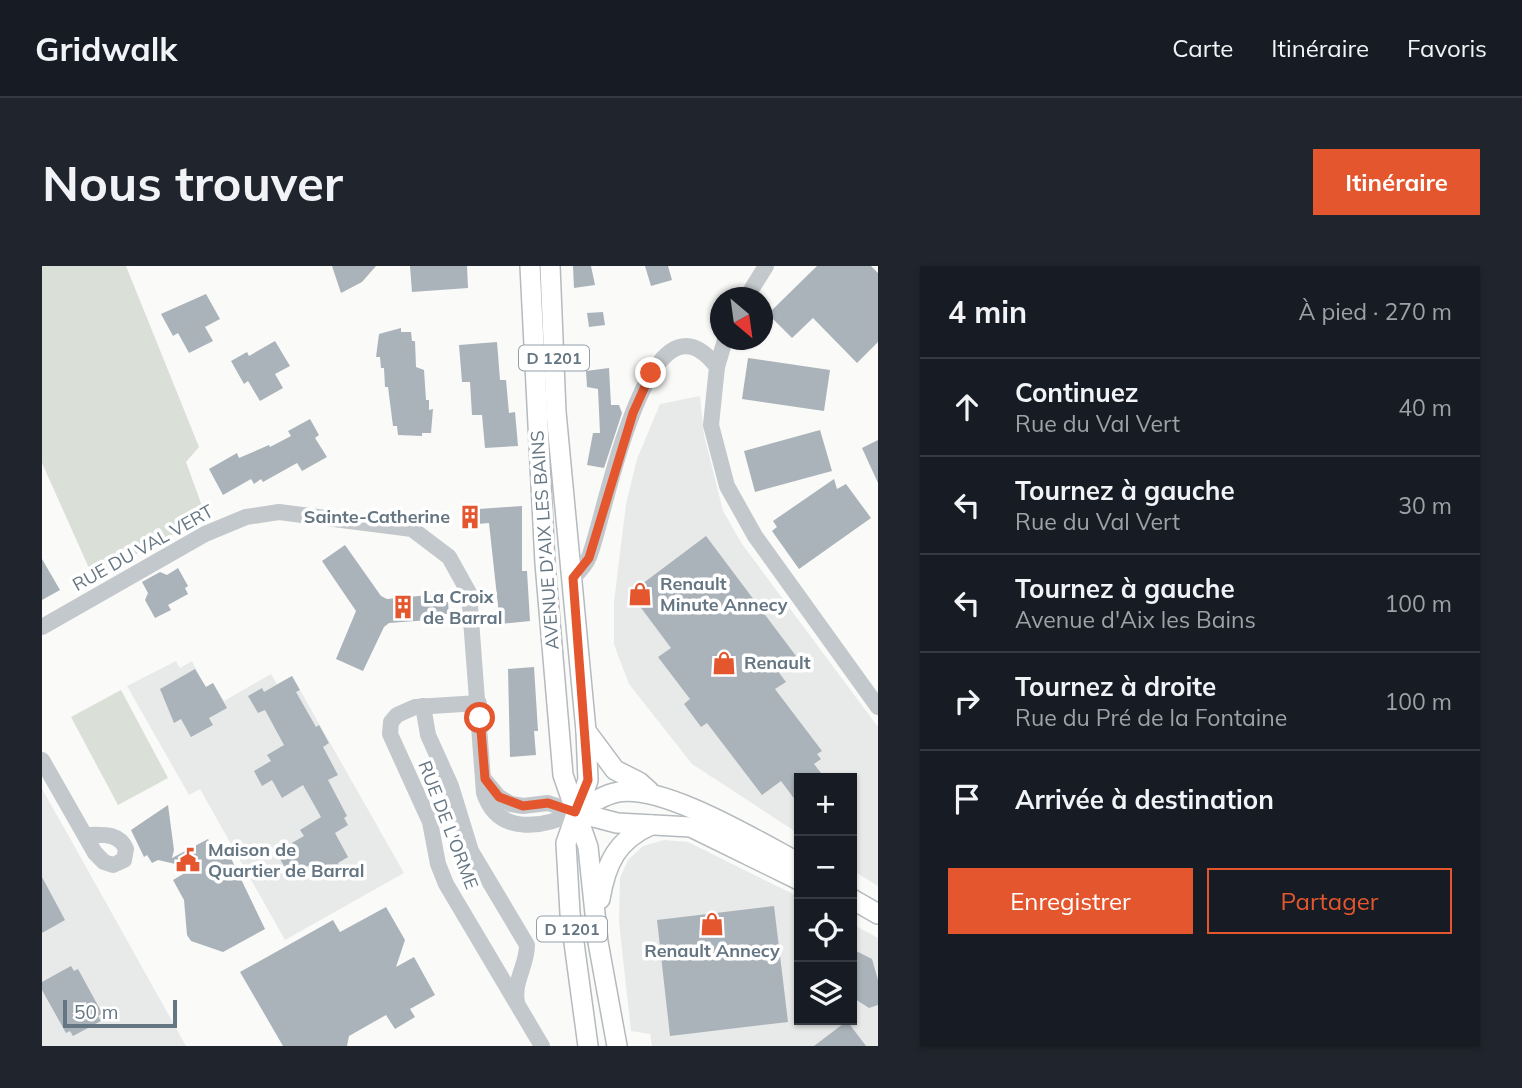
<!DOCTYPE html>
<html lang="fr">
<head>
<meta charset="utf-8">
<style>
  :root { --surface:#171b24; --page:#20242c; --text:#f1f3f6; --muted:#9ea1a6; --line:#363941; --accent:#e4572e }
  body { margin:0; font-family:Mulish,sans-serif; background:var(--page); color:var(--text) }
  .controls { position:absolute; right:21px; bottom:21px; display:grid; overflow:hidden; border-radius:0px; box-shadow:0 2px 5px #0004 }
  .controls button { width:63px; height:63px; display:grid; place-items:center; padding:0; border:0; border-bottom:2px solid var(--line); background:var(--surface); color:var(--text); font:35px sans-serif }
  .compass { position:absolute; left:668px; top:21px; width:63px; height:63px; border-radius:50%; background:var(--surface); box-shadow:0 2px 5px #0004; rotate:151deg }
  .scale { position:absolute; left:21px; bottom:18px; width:114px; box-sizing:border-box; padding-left:7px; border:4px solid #657683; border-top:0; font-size:19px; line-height:24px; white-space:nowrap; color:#657683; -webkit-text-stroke:5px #fff; paint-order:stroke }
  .stop { position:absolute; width:21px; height:21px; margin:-16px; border:5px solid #e4572e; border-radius:50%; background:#fff }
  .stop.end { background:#e4572e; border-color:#fff; box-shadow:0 2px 7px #0008 }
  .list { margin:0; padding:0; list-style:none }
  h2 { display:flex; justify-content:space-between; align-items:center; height:91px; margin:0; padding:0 28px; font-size:30px }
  h2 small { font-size:23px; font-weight:400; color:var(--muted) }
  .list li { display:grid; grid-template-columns:46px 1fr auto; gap:21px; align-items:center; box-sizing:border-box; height:98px; padding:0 28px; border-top:2px solid var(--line) }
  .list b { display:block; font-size:26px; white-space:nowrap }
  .list p { margin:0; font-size:23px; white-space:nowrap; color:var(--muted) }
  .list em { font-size:23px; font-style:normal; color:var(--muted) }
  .actions { display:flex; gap:14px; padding:21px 28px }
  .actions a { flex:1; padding:16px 0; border:2px solid var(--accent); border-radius:0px; text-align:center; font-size:24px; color:var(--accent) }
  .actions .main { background:var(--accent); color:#fff }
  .icon { flex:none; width:38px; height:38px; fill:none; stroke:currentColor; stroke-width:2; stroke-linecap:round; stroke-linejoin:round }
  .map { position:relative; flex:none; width:836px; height:780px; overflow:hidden; border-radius:0px }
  header { display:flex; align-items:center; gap:42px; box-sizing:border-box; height:98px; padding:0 35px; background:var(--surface); border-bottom:2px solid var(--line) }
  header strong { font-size:33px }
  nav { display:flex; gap:38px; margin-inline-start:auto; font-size:24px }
  .intro { display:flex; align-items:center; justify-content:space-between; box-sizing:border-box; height:168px; padding:0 42px }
  h1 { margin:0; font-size:49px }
  .button { padding:18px 32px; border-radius:0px; background:var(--accent); color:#fff; font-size:24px; font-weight:700 }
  main { display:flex; gap:42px; padding:0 42px }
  aside { flex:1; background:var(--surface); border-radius:0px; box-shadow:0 2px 5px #0004 }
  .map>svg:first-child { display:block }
</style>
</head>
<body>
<header>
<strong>Gridwalk</strong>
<nav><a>Carte</a><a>Itinéraire</a><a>Favoris</a></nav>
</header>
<div class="intro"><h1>Nous trouver</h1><a class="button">Itinéraire</a></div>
<main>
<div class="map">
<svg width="836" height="780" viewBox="0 0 836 780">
  <rect width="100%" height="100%" fill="#fafaf8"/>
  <!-- built -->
  <g fill="#e8e9e9">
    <polygon points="658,130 662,169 681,245 700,278 836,461 836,620 810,604 810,512 757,512 757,568 650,498 587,418 577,392 572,378 572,336 584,238 595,193 618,138"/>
    <polygon points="134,395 138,402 150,395 163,421 171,417 182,435 229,408 235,418 250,410 362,607 243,674 158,523 147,529 85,420"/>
    <polygon points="0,523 25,567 144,780 0,780"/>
    <polygon points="622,574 646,576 757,631 757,754 810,754 810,658 836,672 836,780 610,780 608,768 589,765 577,656 578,612 586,594 601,580"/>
  </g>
  <!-- green -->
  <g fill="#dadfd7">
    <polygon points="0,0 84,0 157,181 144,196 164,251 51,311 0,197"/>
    <polygon points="79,424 126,512 76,539 29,451"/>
  </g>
  <!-- building -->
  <g fill="#aab3b9">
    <polygon points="290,0 334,0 320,16 299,27"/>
    <polygon points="368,0 425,0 426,22 370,26"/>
    <polygon points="531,0 549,0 553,19 532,22"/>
    <polygon points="603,0 626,0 630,14 609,20"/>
    <polygon points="775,0 829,0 836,7 836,76 815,97 771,52 750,72 726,48"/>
    <polygon points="164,28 178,53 163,61 171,75 147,87 136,67 131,70 119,48"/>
    <polygon points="561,46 563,59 547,61 545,47"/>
    <polygon points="359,62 359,66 369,66 370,75 373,75 374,101 382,104 384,134 387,134 387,144 391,143 389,167 380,167 380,170 356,169 355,160 351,160 346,121 343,121 342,102 339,102 338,91 334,91 337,68"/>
    <polygon points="233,75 248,100 233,108 241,122 218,135 206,115 202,118 189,95 205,86 207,90"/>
    <polygon points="455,76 458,114 464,114 467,147 473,146 476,180 443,182 440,149 430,149 428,116 420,116 417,79"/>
    <polygon points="706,92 788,104 782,145 700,133"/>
    <polygon points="567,102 569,139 577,139 580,147 562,202 545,199 551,167 558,167 556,123 545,121 544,105"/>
    <polygon points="268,153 277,169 273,172 285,191 260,205 255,197 221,216 219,213 212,218 209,213 181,229 167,203 195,187 197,192 227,179 228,181 249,170 246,165"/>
    <polygon points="778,164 790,205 713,226 702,185"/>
    <polygon points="836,174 836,217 820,182"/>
    <polygon points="792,213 795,223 804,218 829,252 757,303 730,265 735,261 731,255"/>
    <polygon points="480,240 480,305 485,305 488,355 458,358 447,257 424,259 423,244"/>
    <polygon points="664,270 754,390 735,404 744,416 733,423 780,485 775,488 779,493 772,498 783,512 757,512 757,539 739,515 720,529 665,457 659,461 642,438 648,433 616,391 629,382 588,327"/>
    <polygon points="303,279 339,330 345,333 398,328 399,337 406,336 407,348 400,348 400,353 347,357 342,361 321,405 294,393 314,345 280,295"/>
    <polygon points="0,293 18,324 0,334"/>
    <polygon points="136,302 146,320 143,322 146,328 126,339 129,344 113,352 103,334 106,327 100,316 118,306 125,309"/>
    <polygon points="492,401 496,465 492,465 494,489 468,491 466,403"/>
    <polygon points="153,403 164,421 171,417 185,442 167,452 171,459 149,471 139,453 132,457 118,423"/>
    <polygon points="250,410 258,424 254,426 274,461 277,459 287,477 281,481 296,509 286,514 305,550 302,552 306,559 293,567 306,591 296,597 300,604 285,613 275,595 248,610 238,593 251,585 248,578 262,570 258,564 279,551 261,519 240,532 230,514 220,520 212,505 229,495 225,489 242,479 223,444 216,447 206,430 220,422 222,426"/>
    <polygon points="126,539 132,584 130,592 166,573 175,590 185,584 223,663 181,686 149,675 145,669 142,634 131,614 151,602 116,594 110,597 105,589 102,591 89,564"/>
    <polygon points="0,611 23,654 0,667"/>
    <polygon points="732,640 746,756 628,770 615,654"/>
    <polygon points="344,641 363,674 354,701 372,691 393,729 368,743 373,751 353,763 344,749 307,770 305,780 241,780 198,706 291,654 298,666"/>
    <polygon points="810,683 830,693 836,714 836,739 827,742 810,731"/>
    <polygon points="29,700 32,705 36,703 60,747 56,750 59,755 31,770 28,765 24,767 0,724 0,716"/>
    <polygon points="805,755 824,780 772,780"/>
  </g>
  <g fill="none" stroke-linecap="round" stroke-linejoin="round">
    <!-- major casing -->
    <g stroke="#b5babe" stroke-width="22">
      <g id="major">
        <polyline points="488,0 503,297 521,509 546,581 556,676 575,780"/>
        <polyline points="508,0 514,146 544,465 546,514 524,577 528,647 546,780"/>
        <polyline points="544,465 573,504 597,516 607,525"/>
        <path d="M 533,546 C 545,540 559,530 572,527 C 616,514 717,576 757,597"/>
        <polyline points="533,546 575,557 649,561 757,614"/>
        <path d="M 558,633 C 564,597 575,574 609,559"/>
        <polyline points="810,633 836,648"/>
      </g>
    </g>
    <!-- minor -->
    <g stroke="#c3c8cc" stroke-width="16">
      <polyline points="704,32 724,0"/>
      <polyline points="683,74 675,101 669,159 685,220 713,270 836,441"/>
      <path d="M 531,312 C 537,306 544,299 547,291 C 563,253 605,8 675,101"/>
      <path d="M 0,361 L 163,268 L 204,251 L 237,246 L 370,263 L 407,291 L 427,327 L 442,527 C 456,570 502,562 533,546"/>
      <polyline points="437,437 373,441 355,449 349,456 348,468 388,556 396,598 404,618 500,780"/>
      <path d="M 381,440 L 386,469 L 409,520 L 429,585 L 485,679 C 485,700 471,715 475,737"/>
      <path d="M 0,494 L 53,587 L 62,596 L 71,599 L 82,594 L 84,583 C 77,566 59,569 43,569"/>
      <polyline points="442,513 457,531 469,538 481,540 506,537 533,546"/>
    </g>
    <!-- major -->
    <use href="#major" stroke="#fff" stroke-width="19"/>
  </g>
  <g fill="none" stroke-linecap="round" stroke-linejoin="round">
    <!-- route -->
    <polyline stroke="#e4572e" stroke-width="9" points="438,452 443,513 457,531 481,540 506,537 533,546 546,514 531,312 547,292 591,147 609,107"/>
  </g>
  <!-- icons -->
  <defs>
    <g id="building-bare" transform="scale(1.89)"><path d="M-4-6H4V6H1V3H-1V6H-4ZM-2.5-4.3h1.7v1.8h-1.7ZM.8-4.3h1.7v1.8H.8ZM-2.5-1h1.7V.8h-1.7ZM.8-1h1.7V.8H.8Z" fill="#e4572e" stroke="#fff" stroke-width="2.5" paint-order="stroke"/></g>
    <g id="shop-bare" transform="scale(1.89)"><path d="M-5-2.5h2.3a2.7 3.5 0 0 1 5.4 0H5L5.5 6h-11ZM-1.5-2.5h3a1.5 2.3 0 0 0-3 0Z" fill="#e4572e" stroke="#fff" stroke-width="2.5" paint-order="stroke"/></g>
    <g id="civic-bare" transform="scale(1.89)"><path d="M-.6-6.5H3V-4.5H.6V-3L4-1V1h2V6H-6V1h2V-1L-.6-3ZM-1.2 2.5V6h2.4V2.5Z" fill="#e4572e" stroke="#fff" stroke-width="2.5" paint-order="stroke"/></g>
  </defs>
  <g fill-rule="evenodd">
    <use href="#building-bare" x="428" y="251"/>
    <use href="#shop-bare" x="598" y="328"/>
    <use href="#building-bare" x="361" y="341"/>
    <use href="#shop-bare" x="682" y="397"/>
    <use href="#civic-bare" x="146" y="594"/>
    <use href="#shop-bare" x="670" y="658"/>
  </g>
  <g text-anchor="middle" stroke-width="7" stroke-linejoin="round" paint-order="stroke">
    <!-- shield labels -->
    <g fill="#fff" stroke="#939fa8" stroke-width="2">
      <rect x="477" y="79.5" width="70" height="25" rx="5"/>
      <rect x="495" y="650.5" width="70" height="25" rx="5"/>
    </g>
    <g font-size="16" font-weight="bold" fill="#657683">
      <text x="512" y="98">D 1201</text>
      <text x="530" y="669">D 1201</text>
    </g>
    <!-- poi labels -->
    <g font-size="18" font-weight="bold" fill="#657683" stroke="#fff" text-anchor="start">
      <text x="408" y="257" text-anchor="end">Sainte-Catherine</text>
      <text x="618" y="324">Renault<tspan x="618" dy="21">Minute Annecy</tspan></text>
      <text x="381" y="337">La Croix<tspan x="381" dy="21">de Barral</tspan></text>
      <text x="702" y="403">Renault</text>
      <text x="166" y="590">Maison de<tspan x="166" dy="21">Quartier de Barral</tspan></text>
      <text x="670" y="691" text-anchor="middle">Renault Annecy</text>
    </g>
    <!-- street labels -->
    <g font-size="18" fill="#657683" stroke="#fff">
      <text transform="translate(503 274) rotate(-94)" y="6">AVENUE D'AIX LES BAINS</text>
      <text transform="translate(101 282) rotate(-29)" y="6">RUE DU VAL VERT</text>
      <text transform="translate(406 559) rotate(69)" y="6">RUE DE L'ORME</text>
    </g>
  </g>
</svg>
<div class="controls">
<button>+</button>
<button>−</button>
<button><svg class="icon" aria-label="locate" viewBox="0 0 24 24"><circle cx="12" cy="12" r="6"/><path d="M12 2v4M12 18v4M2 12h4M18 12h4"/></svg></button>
<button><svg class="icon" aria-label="layers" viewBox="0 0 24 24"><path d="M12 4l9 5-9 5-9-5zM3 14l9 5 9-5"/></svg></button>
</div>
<svg class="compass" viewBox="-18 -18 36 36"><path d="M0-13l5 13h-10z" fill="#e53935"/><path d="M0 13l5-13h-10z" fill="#9ea1a6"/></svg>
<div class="scale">50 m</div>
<div class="stop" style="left:438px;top:452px"></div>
<div class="stop end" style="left:609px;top:107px"></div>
</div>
<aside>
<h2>4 min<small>À pied · 270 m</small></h2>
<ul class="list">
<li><svg class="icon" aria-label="ahead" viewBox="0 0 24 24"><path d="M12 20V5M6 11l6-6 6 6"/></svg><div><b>Continuez</b><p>Rue du Val Vert</p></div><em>40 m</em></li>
<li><svg class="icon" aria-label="left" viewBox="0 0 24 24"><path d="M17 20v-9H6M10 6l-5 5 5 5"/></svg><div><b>Tournez à gauche</b><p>Rue du Val Vert</p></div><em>30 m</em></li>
<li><svg class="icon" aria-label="left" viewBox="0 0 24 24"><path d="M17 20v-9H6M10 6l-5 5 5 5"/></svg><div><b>Tournez à gauche</b><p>Avenue d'Aix les Bains</p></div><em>100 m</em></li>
<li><svg class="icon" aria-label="right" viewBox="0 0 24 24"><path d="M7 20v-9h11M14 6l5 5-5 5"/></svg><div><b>Tournez à droite</b><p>Rue du Pré de la Fontaine</p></div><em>100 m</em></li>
<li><svg class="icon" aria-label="arrive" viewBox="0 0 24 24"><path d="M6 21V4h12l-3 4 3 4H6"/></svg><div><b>Arrivée à destination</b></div></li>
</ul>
<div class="actions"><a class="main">Enregistrer</a><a>Partager</a></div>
</aside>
</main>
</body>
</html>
